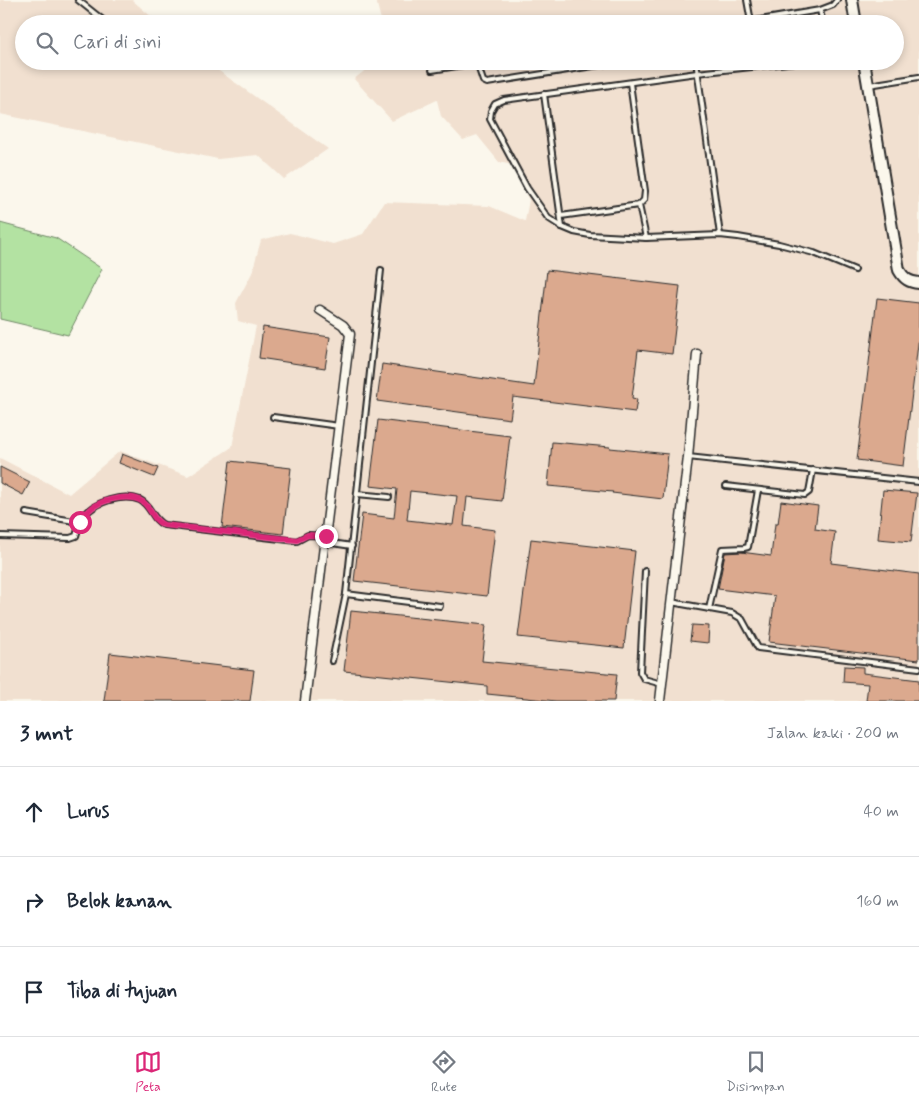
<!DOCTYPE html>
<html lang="id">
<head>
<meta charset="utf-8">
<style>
  :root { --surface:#fff; --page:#f6f6f7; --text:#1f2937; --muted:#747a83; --line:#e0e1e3; --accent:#db2777 }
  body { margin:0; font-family:Mynerve,sans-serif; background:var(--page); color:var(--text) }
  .stop { position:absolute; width:15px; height:15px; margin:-11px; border:4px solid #db2777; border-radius:50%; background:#fff }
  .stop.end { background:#db2777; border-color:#fff; box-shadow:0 1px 5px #0008 }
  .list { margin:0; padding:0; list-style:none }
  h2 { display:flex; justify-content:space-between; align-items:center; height:65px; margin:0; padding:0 20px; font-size:21px }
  h2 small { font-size:16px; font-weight:400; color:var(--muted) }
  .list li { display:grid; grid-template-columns:32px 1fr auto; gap:15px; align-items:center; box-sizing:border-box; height:90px; padding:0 20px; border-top:1px solid var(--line) }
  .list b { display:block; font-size:19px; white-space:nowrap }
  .list em { font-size:16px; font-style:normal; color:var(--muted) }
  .icon { flex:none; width:28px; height:28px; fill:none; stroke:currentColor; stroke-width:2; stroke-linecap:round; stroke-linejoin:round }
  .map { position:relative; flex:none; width:919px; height:701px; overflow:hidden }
  .search { position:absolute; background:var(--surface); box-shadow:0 2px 8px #0003; left:15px; right:15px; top:15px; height:55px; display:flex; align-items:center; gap:12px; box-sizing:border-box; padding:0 18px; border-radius:28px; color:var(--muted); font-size:19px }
  .sheet { height:335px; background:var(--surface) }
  nav { display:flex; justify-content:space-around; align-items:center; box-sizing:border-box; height:70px; border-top:1px solid var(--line); background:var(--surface); font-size:14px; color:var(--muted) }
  nav a { display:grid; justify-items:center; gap:2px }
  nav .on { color:var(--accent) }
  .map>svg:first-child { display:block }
</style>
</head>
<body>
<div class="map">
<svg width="919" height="701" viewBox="0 0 919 701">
  <rect width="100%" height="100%" fill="#fbf7ec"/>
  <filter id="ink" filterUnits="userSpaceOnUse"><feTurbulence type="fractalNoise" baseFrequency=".02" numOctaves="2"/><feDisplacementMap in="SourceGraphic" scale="10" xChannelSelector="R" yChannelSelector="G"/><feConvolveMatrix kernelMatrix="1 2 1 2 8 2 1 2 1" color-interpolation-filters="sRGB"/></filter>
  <g filter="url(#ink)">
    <!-- built -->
    <g fill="#f1e0d0">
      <polygon points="0,0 132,0 160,24 24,24 24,61 205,61 328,149 284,179 258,155 218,159 0,114"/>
      <polygon points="376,0 919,0 919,701 0,701 0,458 69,494 120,451 188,476 232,447 256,326 238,321 236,303 252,273 261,240 290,233 333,244 363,234 384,202 489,206 525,221 529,200 512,165 499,162 477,135 463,140 441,116 437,100 392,121 354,79 377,61 895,61 895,24 382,24"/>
    </g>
    <!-- green -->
    <polygon fill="#b3e2a2" stroke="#6f8666" points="0,223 56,238 102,269 68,335 0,319"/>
    <!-- building -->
    <g fill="#dba98e" stroke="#2b2b2b" fill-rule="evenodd">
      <polygon points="547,270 680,286 672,354 638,350 632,398 637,399 635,412 513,397 510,419 377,401 382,364 534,386"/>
      <polygon points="877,298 919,303 919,336 903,466 857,460"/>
      <polygon points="263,327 330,337 325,368 259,358"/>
      <path d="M 378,420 L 510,436 L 502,501 L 467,497 L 464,526 L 495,530 L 487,596 L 354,581 L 362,514 L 394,518 L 397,489 L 370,486 ZM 410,491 L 457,496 L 453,525 L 407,520 Z"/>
      <polygon points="552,442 610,447 610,448 668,454 663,499 612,493 613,492 548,486"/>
      <polygon points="122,454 158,468 154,477 119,463"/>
      <polygon points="230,461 291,468 283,534 222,527"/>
      <polygon points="0,467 30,482 23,495 0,483"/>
      <polygon points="883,490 917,493 911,542 878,539"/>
      <polygon points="781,501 818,506 815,529 835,532 831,563 919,574 919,660 769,642 775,596 718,589 725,553 741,552 771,556 775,524 778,524"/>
      <polygon points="531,539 635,551 624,648 518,637"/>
      <polygon points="351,611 486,625 482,661 617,674 614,701 556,701 487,694 487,686 344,671"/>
      <polygon points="692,625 709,626 708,643 690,641"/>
      <polygon points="110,653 254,670 250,701 104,701"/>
      <polygon points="844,666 863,667 863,673 919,680 919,701 866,701 868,684 843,682"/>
    </g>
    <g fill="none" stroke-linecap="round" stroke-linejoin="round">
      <!-- service casing -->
      <g stroke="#2b2b2b" stroke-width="8">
        <g id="service">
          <polyline points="78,0 108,24"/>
          <polyline points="747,0 751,22"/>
          <polyline points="736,24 820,10"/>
          <polyline points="823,24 820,10 833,5 837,0"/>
          <polyline points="696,61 720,235"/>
          <polyline points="796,62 697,73 504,100 495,104 491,111 490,119 527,188 548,218 562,227 574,232 590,235 646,238 720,235 738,237 779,244 814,253 855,270"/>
          <polyline points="477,63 483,81 487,83 624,61"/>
          <polyline points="432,70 488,61"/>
          <polyline points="869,85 919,77"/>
          <polyline points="544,94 562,227"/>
          <polyline points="639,205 646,238"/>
          <polyline points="561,216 639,205 644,200 645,191 630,83"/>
          <polyline points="273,417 339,426"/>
          <polyline points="688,457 919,482"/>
          <polyline points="726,486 805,495 809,492 813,470"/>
          <polyline points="357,494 389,497"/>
          <polyline points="26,513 80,522"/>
          <path d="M 0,536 L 70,538 L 76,536 C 78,530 79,523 83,517 C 94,502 122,493 140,500 C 151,505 152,520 164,525 L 297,541 L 308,535 L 326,536"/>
          <polyline points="325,542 352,546"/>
          <polyline points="645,571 640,672 644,679 662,684"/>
          <polyline points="346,594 440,606"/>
          <polyline points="671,602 732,613 742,619 758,648 919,668"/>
          <polyline points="709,609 722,549 744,548 748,547 758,490"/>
          <polyline points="332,661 346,594 381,270"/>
        </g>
      </g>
      <!-- minor casing -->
      <g stroke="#2b2b2b" stroke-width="11">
        <g id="minor">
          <polyline points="305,701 350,334 343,325 320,310"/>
          <polyline points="660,701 688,457 697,354"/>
        </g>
      </g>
      <!-- tertiary casing -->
      <g stroke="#2b2b2b" stroke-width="14">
        <g id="tertiary">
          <polyline points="852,0 856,24"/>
          <path d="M 864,61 L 899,270 C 904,279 909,282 919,283"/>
        </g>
      </g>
      <!-- service -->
      <use href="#service" stroke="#fbf7ec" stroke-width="4"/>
      <!-- minor -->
      <use href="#minor" stroke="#fbf7ec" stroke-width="8"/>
      <!-- tertiary -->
      <use href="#tertiary" stroke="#fbf7ec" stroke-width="10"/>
    </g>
  </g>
  <g fill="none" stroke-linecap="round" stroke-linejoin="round" filter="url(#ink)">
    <!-- route -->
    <path stroke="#db2777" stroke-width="6" d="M 80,522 C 84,516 88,511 93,507 C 105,499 131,493 143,502 C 152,509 152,520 164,525 L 297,540 L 308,535 L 326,536"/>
  </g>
</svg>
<div class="stop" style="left:80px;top:522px"></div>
<div class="stop end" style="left:326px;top:536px"></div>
<div class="search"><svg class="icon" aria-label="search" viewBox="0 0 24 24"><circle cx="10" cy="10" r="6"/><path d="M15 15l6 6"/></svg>Cari di sini</div>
</div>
<section class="sheet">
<h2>3 mnt<small>Jalan kaki · 200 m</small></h2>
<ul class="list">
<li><svg class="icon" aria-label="ahead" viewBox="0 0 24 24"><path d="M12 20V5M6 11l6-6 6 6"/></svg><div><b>Lurus</b></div><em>40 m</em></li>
<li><svg class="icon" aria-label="right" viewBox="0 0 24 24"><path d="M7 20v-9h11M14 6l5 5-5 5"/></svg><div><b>Belok kanan</b></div><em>160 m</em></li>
<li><svg class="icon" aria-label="arrive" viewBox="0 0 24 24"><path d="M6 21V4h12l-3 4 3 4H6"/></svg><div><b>Tiba di tujuan</b></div></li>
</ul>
</section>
<nav>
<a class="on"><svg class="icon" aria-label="map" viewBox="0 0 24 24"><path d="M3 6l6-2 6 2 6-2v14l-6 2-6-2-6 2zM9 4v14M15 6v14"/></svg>Peta</a>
<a><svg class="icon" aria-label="directions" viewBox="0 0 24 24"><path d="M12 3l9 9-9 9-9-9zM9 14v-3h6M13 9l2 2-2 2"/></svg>Rute</a>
<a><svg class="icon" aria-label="saved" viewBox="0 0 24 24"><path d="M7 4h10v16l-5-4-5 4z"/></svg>Disimpan</a>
</nav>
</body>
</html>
